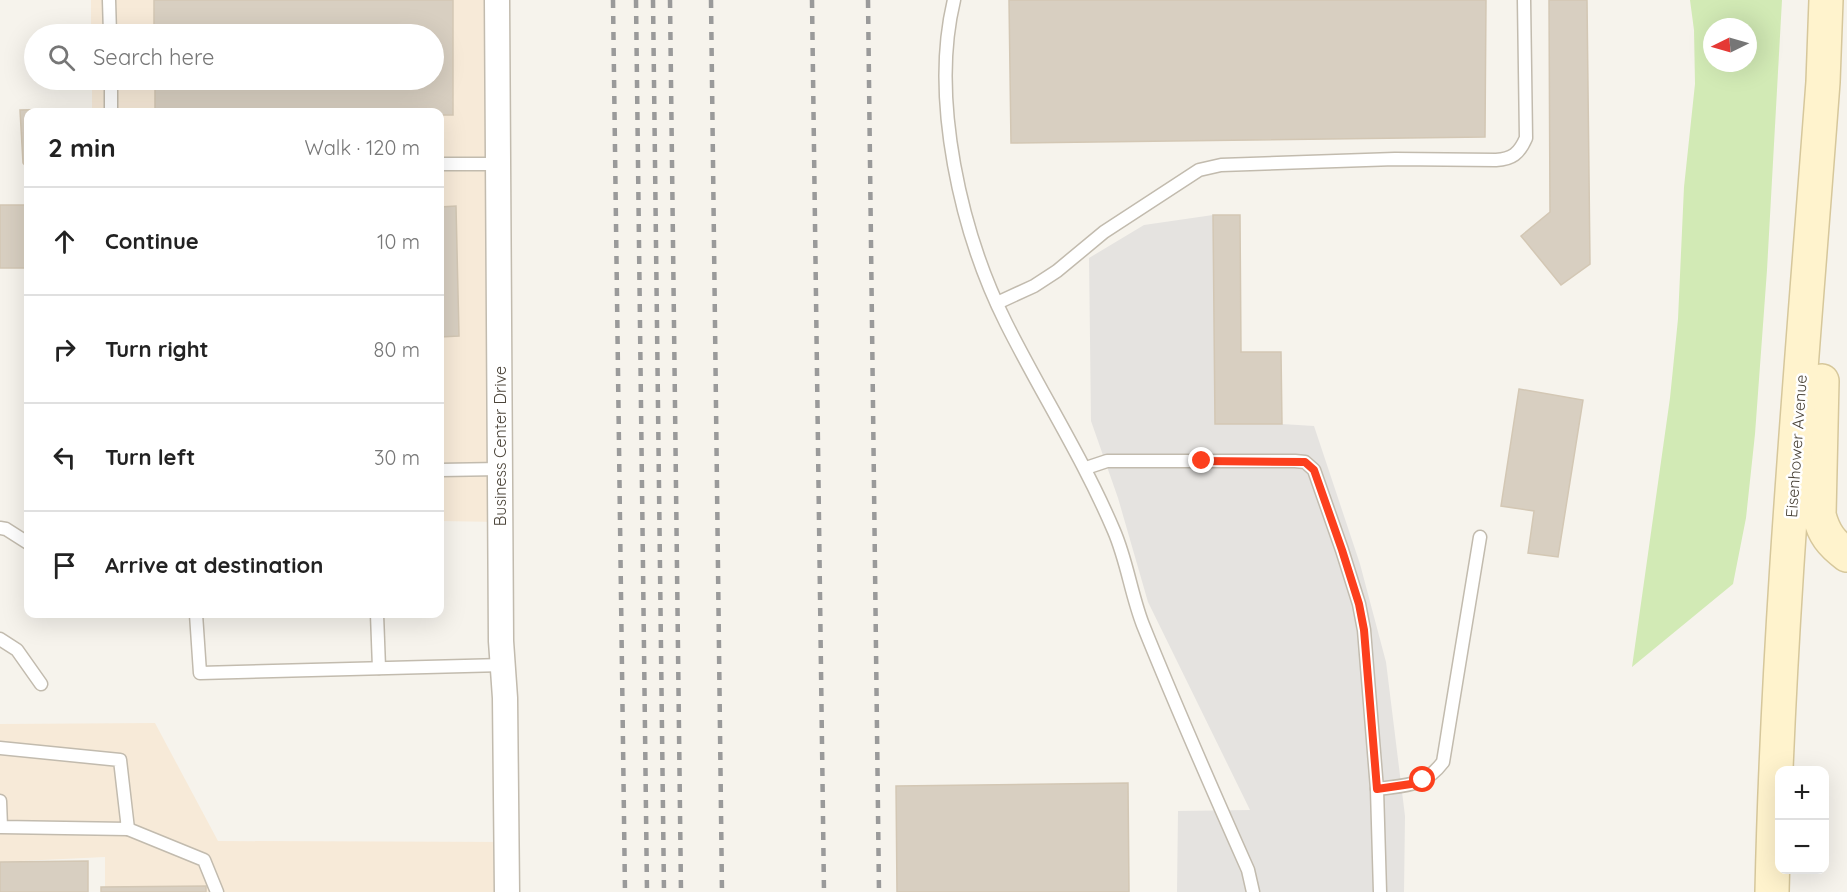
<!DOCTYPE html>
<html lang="en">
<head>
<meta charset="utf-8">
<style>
  :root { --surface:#fff; --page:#f2f2f2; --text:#222; --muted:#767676; --line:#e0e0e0 }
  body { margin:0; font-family:Quicksand,sans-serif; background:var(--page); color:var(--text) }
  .controls { position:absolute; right:18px; bottom:18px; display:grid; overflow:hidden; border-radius:12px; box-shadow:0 6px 24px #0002 }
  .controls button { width:54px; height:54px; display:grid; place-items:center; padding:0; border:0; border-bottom:2px solid var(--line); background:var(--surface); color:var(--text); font:30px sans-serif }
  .compass { position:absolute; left:1703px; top:18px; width:54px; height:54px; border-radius:50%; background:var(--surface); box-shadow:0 6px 24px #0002; rotate:265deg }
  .stop { position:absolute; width:18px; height:18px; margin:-14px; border:4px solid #fc3f1d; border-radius:50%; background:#fff }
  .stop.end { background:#fc3f1d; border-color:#fff; box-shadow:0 2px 6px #0008 }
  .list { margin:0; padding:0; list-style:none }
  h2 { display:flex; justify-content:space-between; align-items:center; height:78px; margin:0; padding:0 24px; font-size:26px }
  h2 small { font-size:20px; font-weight:400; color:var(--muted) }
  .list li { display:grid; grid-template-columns:39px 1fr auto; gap:18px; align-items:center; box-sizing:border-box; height:108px; padding:0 24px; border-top:2px solid var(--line) }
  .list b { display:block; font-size:22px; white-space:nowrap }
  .list em { font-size:20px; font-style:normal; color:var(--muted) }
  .icon { flex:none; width:33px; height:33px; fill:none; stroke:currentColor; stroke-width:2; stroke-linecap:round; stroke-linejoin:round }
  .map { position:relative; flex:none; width:1847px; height:892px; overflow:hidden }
  .search { position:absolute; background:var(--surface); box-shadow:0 6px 24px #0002; left:24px; top:24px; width:420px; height:66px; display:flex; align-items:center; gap:15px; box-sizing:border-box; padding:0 21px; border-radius:33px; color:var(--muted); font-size:22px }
  .panel { position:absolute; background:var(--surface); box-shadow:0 6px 24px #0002; left:24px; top:108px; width:420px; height:510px; border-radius:12px }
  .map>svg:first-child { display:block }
</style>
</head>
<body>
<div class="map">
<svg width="1847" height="892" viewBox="0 0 1847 892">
  <rect width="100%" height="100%" fill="#f6f3ec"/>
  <!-- commercial -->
  <g fill="#f7ead8">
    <polygon points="91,0 496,0 500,522 440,521 440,112 92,112 92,80 434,80 434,34 91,34"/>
    <polygon points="155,723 218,841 507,842 507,892 105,892 105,857 0,862 0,724"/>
  </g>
  <!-- green -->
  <path fill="#d2eab5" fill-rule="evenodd" d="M 1690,0 L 1782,0 L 1767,270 L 1755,434 L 1746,518 L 1733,584 L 1632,667 L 1670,398 L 1678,319 L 1684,187 L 1695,84 L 1694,30 ZM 1712,27 L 1748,27 L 1748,63 L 1712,63 Z"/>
  <!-- parking -->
  <polygon fill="#e5e3e0" points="1213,215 1215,424 1282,424 1314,426 1360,564 1386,662 1405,816 1404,892 1177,892 1178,811 1250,810 1148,602 1118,498 1091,421 1089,258 1144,225"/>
  <!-- building -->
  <g fill="#d8cfc1" stroke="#d3c7b4" stroke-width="1.5">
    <polygon points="154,0 453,0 453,115 440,115 440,112 155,112 155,80 434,80 434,34 154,34"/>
    <polygon points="1009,0 1486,0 1485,137 1011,143"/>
    <polygon points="1549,0 1587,0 1590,264 1561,285 1521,236 1550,212"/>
    <polygon points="79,109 79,112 28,112 28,169 23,163 20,110"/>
    <rect x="0" y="205" width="28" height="63"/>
    <polygon points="456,206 459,336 440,337 440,207"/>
    <polygon points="1213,215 1240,215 1241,352 1281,352 1282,424 1215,424"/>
    <polygon points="1519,389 1583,400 1558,557 1528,553 1534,511 1501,506"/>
    <polygon points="1128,783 1129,892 897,892 896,786"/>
    <polygon points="88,861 88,892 0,892 0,862"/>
    <polygon points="206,886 206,892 101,892 101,887"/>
  </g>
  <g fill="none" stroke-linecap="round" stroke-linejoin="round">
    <!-- lane casing -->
    <g stroke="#c2bbae" stroke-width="15">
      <g id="lane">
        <polyline points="109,0 110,34"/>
        <path d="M 954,0 C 930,99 961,233 1006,323 C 1041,393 1083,458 1114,531 C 1127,561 1131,594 1143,625 C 1176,707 1212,789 1248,870 L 1253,892"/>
        <polyline points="111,80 111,112"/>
        <polyline points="440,164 499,164"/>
        <path d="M 997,303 L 1034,286 L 1057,271 L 1104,232 L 1199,170 L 1221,165 L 1395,159 L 1496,160 C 1512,159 1519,154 1526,138 L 1524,0"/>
        <polyline points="1086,468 1107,461 1295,461 1305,462 1314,470 1342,550 1359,604 1364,630 1377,789 1380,892"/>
        <polyline points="440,470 500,469"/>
        <polyline points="0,528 6,529 28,543"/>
        <polyline points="196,614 200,673 503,665"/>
        <polyline points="377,614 379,668"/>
        <polyline points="0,639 17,650 41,684"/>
        <polyline points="0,748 120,760 128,829 1,827 0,801"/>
        <path d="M 1377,789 C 1406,785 1424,787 1443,762 L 1480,537"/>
        <polyline points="128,829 204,860 217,892"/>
      </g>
    </g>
    <!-- street casing -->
    <g stroke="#c2bbae" stroke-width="27">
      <polyline id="street" points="497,0 501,641 505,698 507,892"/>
    </g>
    <!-- secondary casing -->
    <g stroke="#d6c79b" stroke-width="36">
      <g id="secondary">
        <path d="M 1822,381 L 1819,515 C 1824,534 1831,543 1847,555"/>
        <path d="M 1772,892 C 1778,621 1803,352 1823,82 L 1826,0"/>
      </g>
    </g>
    <!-- lane -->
    <use href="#lane" stroke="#fff" stroke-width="12"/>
    <!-- street -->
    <use href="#street" stroke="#fff" stroke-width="24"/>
    <!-- secondary -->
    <use href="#secondary" stroke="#fff3cd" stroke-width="33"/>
    <!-- rail -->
    <g stroke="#9a9a9a" stroke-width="4.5" stroke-dasharray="8 8" stroke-linecap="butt">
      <polyline points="613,0 625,892"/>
      <polyline points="636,0 647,892"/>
      <polyline points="653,0 664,892"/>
      <polyline points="670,0 681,892"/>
      <polyline points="711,0 722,892"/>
      <polyline points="812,0 824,892"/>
      <polyline points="868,0 879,892"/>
    </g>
  </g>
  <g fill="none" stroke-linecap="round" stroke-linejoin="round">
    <!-- route -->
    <polyline stroke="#fc3f1d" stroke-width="8" points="1202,461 1305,462 1314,470 1342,550 1359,604 1364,630 1377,789 1411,784 1423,780"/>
  </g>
  <g text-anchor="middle" stroke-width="5" stroke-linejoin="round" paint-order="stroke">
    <!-- street labels -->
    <g font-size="16" fill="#4b4439" stroke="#fff">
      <text transform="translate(500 446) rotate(-90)" y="6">Business Center Drive</text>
      <text transform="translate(1796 446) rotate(-86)" y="6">Eisenhower Avenue</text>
    </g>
  </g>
</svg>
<div class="controls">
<button>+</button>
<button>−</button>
</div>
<svg class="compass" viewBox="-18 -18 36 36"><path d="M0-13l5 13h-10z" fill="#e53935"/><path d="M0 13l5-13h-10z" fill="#767676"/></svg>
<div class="stop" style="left:1423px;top:780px"></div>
<div class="stop end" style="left:1202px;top:461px"></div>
<div class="search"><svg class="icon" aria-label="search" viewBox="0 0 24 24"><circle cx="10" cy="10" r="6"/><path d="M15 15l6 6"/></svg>Search here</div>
<section class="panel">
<h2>2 min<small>Walk · 120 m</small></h2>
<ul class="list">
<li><svg class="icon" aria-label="ahead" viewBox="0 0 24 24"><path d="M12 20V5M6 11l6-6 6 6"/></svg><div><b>Continue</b></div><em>10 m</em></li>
<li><svg class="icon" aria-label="right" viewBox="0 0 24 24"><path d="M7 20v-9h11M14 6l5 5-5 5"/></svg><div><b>Turn right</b></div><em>80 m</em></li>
<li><svg class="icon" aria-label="left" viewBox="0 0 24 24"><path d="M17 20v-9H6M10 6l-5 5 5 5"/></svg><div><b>Turn left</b></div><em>30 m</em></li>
<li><svg class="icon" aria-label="arrive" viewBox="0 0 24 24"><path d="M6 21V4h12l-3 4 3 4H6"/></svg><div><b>Arrive at destination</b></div></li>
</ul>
</section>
</div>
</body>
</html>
